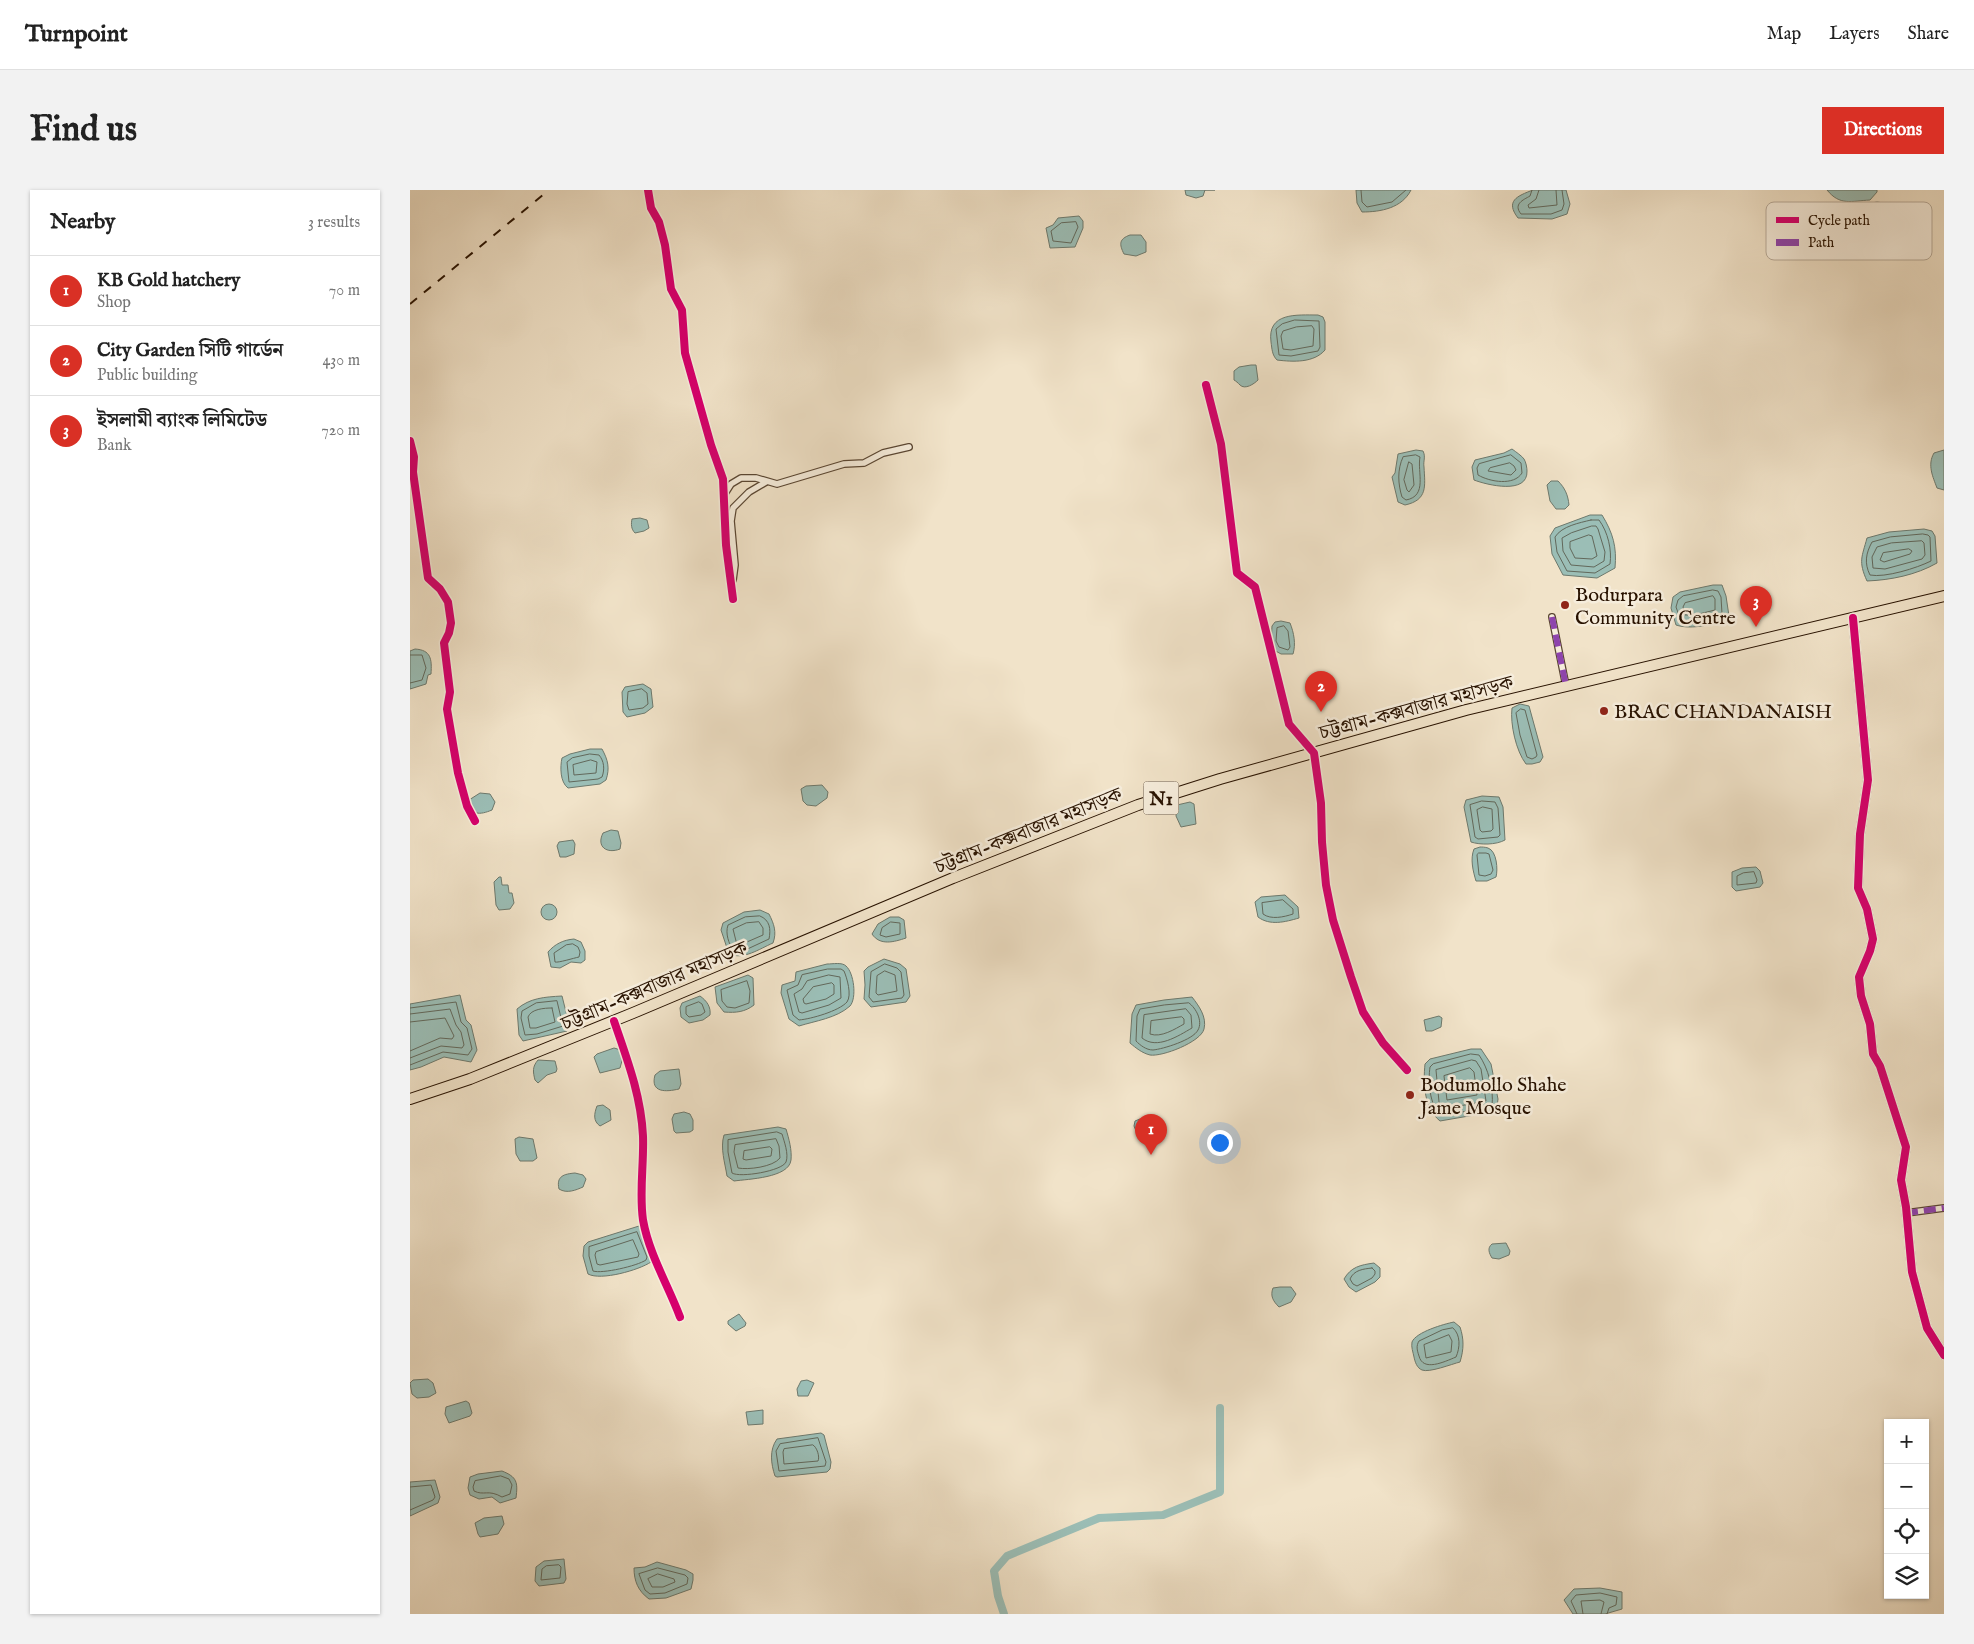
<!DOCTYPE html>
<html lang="en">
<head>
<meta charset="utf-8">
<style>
  :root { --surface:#fff; --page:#f2f2f2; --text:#222; --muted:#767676; --line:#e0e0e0; --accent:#d93025 }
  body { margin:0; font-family:"IM FELL English","Noto Serif Bengali",serif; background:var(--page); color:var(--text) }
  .controls { position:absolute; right:15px; bottom:15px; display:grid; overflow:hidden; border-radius:0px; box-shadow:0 1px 4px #0004 }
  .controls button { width:45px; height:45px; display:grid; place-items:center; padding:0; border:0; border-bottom:1px solid var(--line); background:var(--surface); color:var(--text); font:25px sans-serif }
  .you { position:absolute; left:809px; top:952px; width:18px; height:18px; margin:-12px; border:4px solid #fff; border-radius:50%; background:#1a73e8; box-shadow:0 0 0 8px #1a73e833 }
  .badge { display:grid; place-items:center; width:32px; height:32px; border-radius:50%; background:var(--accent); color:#fff; font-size:16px; font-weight:700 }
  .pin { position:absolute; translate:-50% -41px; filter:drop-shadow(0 1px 2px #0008) }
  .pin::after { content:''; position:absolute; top:26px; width:18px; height:15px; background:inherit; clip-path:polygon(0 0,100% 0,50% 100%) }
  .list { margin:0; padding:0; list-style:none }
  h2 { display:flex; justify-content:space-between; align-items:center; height:65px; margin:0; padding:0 20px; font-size:21px }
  h2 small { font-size:16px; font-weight:400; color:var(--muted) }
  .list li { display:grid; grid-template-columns:32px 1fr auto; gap:15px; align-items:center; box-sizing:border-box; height:70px; padding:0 20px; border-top:1px solid var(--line) }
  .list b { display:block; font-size:19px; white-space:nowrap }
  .list p { margin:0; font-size:16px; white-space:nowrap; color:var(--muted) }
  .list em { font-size:16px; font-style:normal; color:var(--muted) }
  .icon { flex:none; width:28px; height:28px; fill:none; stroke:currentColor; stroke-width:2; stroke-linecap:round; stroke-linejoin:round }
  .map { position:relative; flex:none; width:1534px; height:1424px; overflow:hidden; border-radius:0px }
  header { display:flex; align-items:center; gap:30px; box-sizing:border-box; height:70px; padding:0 25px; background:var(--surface); border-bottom:1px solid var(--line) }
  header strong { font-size:24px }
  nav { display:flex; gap:28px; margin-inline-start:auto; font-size:18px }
  .intro { display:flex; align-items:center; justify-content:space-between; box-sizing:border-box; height:120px; padding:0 30px }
  h1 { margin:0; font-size:35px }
  .button { padding:12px 22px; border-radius:0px; background:var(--accent); color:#fff; font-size:18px; font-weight:700 }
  main { display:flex; gap:30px; padding:0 30px }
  aside { flex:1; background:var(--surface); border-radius:0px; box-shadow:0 1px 4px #0004 }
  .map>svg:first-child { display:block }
</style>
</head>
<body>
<header>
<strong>Turnpoint</strong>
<nav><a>Map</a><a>Layers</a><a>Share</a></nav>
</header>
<div class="intro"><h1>Find us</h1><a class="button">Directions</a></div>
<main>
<aside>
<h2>Nearby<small>3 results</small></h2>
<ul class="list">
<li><span class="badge">1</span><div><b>KB Gold hatchery</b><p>Shop</p></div><em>70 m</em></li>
<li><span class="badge">2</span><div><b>City Garden সিটি গার্ডেন</b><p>Public building</p></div><em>430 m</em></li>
<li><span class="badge">3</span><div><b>ইসলামী ব্যাংক লিমিটেড</b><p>Bank</p></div><em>720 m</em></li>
</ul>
</aside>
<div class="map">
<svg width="1534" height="1424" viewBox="0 0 1534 1424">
  <rect width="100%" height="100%" fill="#f1e3c9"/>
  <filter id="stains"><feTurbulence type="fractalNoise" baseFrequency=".004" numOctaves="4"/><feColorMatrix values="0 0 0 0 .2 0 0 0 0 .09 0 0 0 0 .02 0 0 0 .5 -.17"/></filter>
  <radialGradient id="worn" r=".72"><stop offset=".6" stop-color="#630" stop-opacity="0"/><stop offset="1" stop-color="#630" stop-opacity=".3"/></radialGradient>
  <!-- water -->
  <g fill="#9bbeb6" stroke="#6d796d">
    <polygon points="775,0 805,0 795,0 793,6 786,8 776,5"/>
    <path d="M 946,0 L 1001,0 C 992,18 971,22 952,22 L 947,13 Z"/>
    <path d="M 1123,0 L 1156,0 L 1160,14 L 1157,24 L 1142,29 L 1108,28 C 1095,11 1107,6 1123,0 Z"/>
    <path d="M 1417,0 L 1467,0 L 1467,2 L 1460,10 C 1441,11 1430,16 1417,0 Z"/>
    <path d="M 1467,12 L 1474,13 C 1478,23 1482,36 1474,44 L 1447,44 L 1437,39 L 1433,26 L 1436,21 L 1445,16 Z"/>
    <polygon points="669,26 673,31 673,38 665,57 640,58 636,38 643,35 648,28"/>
    <path d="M 720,45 L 731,45 L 736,52 L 736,62 L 726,66 L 714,64 C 709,54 709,49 720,45 Z"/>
    <path d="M 908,125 L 913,127 L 915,132 L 915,160 C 904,173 883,172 867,170 C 862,165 862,159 861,152 C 857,122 887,125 908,125 Z"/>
    <path d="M 841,175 L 846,175 L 848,190 C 844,194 835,200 830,195 C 828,193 826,191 824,190 L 824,181 L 829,177 Z"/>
    <path d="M 1102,259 C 1106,262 1112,266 1114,269 C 1116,272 1117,278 1117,281 C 1118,305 1077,295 1064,290 L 1062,277 L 1065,270 L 1094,263 Z"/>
    <path d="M 1006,260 L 1013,261 C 1016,267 1013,271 1014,277 C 1015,296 1018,310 995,315 L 988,312 L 982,287 L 985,283 L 988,264 Z"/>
    <path d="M 1534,260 L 1534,300 L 1527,298 C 1523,287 1517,275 1524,263 Z"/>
    <path d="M 1141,291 L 1148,291 C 1155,298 1158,305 1159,315 L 1155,319 L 1146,319 L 1140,311 L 1137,295 Z"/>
    <path d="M 1180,325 L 1192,325 C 1203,343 1207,357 1205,378 L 1187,388 L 1153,385 L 1142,364 L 1140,346 L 1145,338 Z"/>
    <path d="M 230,328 L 237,330 L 239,338 L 234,341 L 225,343 C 221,339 221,334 222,329 Z"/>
    <path d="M 1514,339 L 1522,341 L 1525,346 L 1527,373 C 1506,385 1481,390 1457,391 C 1448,371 1452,367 1457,348 L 1479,342 Z"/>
    <path d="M 1303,395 L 1312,395 L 1316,406 L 1319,426 C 1306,435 1281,440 1266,435 L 1261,418 L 1263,407 L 1270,402 Z"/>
    <path d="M 871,431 L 880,433 C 884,443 886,454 883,464 L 871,464 L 864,460 L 861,453 L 862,436 L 865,432 Z"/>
    <path d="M 5,459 C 21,460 22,469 21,484 L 18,485 L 16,494 L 0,499 L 0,461 Z"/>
    <polygon points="233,494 241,499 243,517 235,523 217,527 213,522 212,502 215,497"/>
    <path d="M 1110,514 L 1119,516 L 1133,567 L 1130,572 L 1122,574 L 1116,574 C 1106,561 1100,534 1102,518 Z"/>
    <path d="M 180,559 L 192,559 C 198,570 200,578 196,590 L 190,594 L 158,598 C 150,592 150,577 152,568 L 160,564 Z"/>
    <polygon points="412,595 418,602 417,608 406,616 397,615 393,611 391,599 396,596"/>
    <path d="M 70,603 L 80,604 L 85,612 L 82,620 C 70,625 60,626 59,610 Z"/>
    <path d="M 1072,606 L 1089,607 L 1093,617 L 1095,650 C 1086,655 1070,655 1061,652 L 1054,617 L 1056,610 Z"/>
    <polygon points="780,612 784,614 786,634 771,637 766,626 767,615"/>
    <path d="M 201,640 L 208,641 L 211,653 L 210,659 C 197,664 186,657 193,643 Z"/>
    <polygon points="163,650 165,654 164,664 156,667 150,667 147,656 149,652"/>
    <path d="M 1070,657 C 1072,657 1075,657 1078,658 C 1087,661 1088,680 1086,687 L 1077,691 L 1066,691 C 1063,681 1060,669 1064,659 Z"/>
    <polygon points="1346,677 1350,681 1353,693 1350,697 1326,701 1322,697 1322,682 1332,678"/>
    <polygon points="89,687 91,687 92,695 98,695 99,703 102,703 104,713 100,719 89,720 86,715 84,692"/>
    <path d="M 875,705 L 888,717 L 889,728 C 875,732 860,736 848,727 L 845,712 L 851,707 Z"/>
    <circle cx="139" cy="722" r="8"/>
    <path d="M 350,720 L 359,724 C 364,734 367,742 363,753 C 349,759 334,770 319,764 L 311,740 L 313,733 L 334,722 Z"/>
    <path d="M 480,727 L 489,727 L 494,730 L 496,748 C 484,752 470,756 462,744 L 468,734 Z"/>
    <path d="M 164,749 L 171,752 L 175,761 L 175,770 L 171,773 L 161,772 L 150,778 L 141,777 L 138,762 C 145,754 153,750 164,749 Z"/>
    <polygon points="474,769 490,774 496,779 500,806 496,812 461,817 454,809 455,795 454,781 458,777"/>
    <path d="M 417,774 C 423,774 432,772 436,776 C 444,783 447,808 440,816 C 427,828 405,831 389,836 L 379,829 L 371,803 L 372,795 L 385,791 L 386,782 Z"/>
    <path d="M 338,785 L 343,788 L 344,815 C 335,822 326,823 314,822 L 307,813 L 305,797 Z"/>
    <polygon points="50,805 56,830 61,835 67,860 61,872 34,867 11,877 0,880 0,814"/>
    <path d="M 152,806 L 160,838 L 157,841 L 113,851 L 109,845 L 107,819 C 120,808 134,807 152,806 Z"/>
    <path d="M 290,806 C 297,811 301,817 300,825 L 293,830 L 279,833 L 271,827 L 270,818 L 272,813 Z"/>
    <path d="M 782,807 C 789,816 797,827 794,839 C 791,852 752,867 740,865 C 732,863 726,858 720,853 L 722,824 L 726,815 L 754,810 Z"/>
    <polygon points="1029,826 1032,828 1031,837 1022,841 1016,841 1014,830"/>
    <polygon points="204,858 211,860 213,867 210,878 190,883 184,867 187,864"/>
    <path d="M 1061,859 L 1071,859 L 1081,874 L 1088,909 L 1087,917 L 1082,922 L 1030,931 C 1014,918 1013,894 1015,874 L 1020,869 Z"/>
    <path d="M 128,870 L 145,871 L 147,879 L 146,882 L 137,885 L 128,893 L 125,890 C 123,882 122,877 128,870 Z"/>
    <path d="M 269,879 L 271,894 L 269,899 C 256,902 240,903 245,885 L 250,881 Z"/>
    <path d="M 193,915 L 200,920 L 201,930 L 190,936 C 183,931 184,924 187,916 Z"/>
    <polygon points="274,922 280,924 283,930 283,940 280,942 266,943 264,941 262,929 264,924"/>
    <polygon points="730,929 737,932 740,938 739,946 729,948 724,936 725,931"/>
    <path d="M 368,937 L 376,939 C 379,949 382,960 381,970 C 379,988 338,989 324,991 L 317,986 C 315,973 310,958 314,945 Z"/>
    <polygon points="109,947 123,949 127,968 123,971 110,971 106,964 105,949"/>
    <path d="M 165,983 L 173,985 L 176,989 L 173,997 C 166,1000 157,1004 149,999 C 146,986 154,984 165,983 Z"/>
    <path d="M 229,1036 L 232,1038 L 242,1067 L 241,1072 C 229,1080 191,1091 178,1084 L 173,1066 L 174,1056 L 178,1052 Z"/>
    <path d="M 1096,1053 L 1100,1061 L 1099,1065 L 1089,1069 L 1082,1068 C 1079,1063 1077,1058 1082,1054 Z"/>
    <path d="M 964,1073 L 970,1078 L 970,1087 L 965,1092 L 946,1102 L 939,1097 L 934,1089 C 941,1077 950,1075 964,1073 Z"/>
    <path d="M 870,1097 L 881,1097 L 886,1104 L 881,1112 L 869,1117 C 863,1111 860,1106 863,1098 Z"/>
    <polygon points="329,1124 336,1133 335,1136 326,1141 318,1134 318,1131"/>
    <path d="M 1044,1132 L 1050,1137 C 1054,1149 1054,1159 1050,1172 C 1042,1174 1019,1183 1012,1180 C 1007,1178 1005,1172 1004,1167 C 1003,1162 1001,1157 1002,1152 C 1006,1142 1034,1134 1044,1132 Z"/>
    <polygon points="18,1189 23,1193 26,1203 19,1207 7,1208 2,1204 0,1193 3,1190"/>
    <polygon points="397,1190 404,1193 398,1206 388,1206 387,1199 391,1191"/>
    <polygon points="56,1211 59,1213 62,1223 60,1226 39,1233 35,1224 36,1217"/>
    <polygon points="353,1220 353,1234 338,1235 336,1222"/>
    <path d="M 411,1243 L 414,1245 L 421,1272 L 420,1279 L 417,1282 L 367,1287 L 365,1286 C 361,1274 359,1260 367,1249 Z"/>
    <path d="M 92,1281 C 107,1287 108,1292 106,1308 L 90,1313 L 82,1307 L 69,1309 L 60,1305 L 58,1298 L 60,1287 L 68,1284 Z"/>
    <polygon points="25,1290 30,1307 28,1313 0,1326 0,1292"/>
    <polygon points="92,1326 94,1334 88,1344 70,1347 68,1344 65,1333 74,1328"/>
    <polygon points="154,1369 156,1389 154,1393 129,1396 125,1391 126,1377 134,1371"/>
    <path d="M 247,1372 L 276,1380 L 283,1384 L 283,1390 L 281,1399 L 256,1408 L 239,1409 C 228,1401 224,1391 224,1378 L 235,1377 Z"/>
    <polygon points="1190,1398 1212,1402 1212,1419 1195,1424 1163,1424 1154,1410 1164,1399"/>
  </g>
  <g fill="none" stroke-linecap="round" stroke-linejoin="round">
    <!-- shore -->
    <g stroke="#62685b" stroke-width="1">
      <polyline points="951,0 952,12 957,17 982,12 996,0"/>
      <path d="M 1122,0 L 1120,6 C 1113,10 1103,14 1111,24 L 1141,24 L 1152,20 L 1154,14 L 1152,0"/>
      <polyline points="1129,0 1126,9 1118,15 1119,18 1147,15 1146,0"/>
      <polygon points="1458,18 1471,19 1474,34 1472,39 1449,39 1440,35 1438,27 1440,25"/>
      <polygon points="1464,24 1467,30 1465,33 1450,33 1446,31 1449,27"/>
      <polygon points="666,32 668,37 661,53 643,51 641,41 651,33"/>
      <polygon points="885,130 909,131 910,157 908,161 881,166 869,165 866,139 872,134"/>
      <polygon points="902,136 904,139 903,156 881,160 873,159 871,146 873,141 886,137"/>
      <path d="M 1006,265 L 1010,267 C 1007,282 1018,306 996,310 L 992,307 C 988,294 987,280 993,267 Z"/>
      <path d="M 1101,265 L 1111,273 L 1112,283 C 1104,296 1080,292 1068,285 L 1067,278 L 1069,274 Z"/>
      <polygon points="999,272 1002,274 1004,295 999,302 997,300 994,290"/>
      <polygon points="1100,273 1104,276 1106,280 1101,285 1078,281 1080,278"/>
      <path d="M 1181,330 L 1189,330 C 1198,342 1202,360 1200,374 L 1185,383 L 1157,381 L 1147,362 L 1145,347 C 1152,336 1169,333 1181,330 Z"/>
      <polygon points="1182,336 1186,336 1188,339 1195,362 1194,371 1184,377 1161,375 1153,361 1152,348 1161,343"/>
      <path d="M 1513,344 L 1518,345 L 1520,347 L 1521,371 C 1507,378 1475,388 1460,385 C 1454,373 1456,363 1462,352 L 1480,347 Z"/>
      <polygon points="1179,345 1182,346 1187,366 1182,369 1165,368 1160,358 1160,352"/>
      <polygon points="1512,351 1514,353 1515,365 1512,369 1475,379 1463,378 1462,367 1467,357 1481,353"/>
      <polygon points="1499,359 1502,361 1500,364 1474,372 1470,370 1473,363"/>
      <path d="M 1303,400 L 1308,401 L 1311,407 L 1312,424 C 1301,429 1282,435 1271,431 L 1266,417 L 1268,410 L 1273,406 Z"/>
      <polygon points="1303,406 1305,409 1305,420 1285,425 1275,425 1273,417 1275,413"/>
      <polygon points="874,436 878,441 880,457 878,460 869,457 866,451 867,438"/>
      <polyline points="0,465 12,465 16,478 12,490 0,493"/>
      <polygon points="232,499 237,503 238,514 233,518 219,520 217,514 218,502"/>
      <polygon points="1111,519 1115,520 1127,565 1126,567 1122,569 1117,567 1110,545 1106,523"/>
      <path d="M 180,564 L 189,565 C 194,571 195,579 192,587 L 188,589 L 159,592 L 157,572 L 162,568 Z"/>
      <polygon points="181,570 187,572 186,583 164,585 163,575"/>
      <polygon points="1072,611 1085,612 1088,618 1090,645 1088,647 1068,649 1065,647 1060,615"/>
      <polygon points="1073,617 1082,619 1083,639 1081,641 1072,642 1070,640 1067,620"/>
      <polygon points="1069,663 1076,663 1079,664 1083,680 1081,684 1075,686 1069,685 1067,665"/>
      <polygon points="1344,682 1347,690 1346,693 1327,695 1327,686 1333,683"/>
      <path d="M 873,710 L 883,719 L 883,724 C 874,727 861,730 853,724 L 852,713 Z"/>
      <path d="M 350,726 C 360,730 361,739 359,749 L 331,762 L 323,761 C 319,753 315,744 318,735 L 335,727 Z"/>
      <polygon points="349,732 353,738 353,745 330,755 327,755 323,739 336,733"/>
      <polygon points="481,732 490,733 490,744 476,747 470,745 472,738"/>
      <path d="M 163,754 L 168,757 L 170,762 L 169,767 C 164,768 148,773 145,772 L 144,763 L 156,755 Z"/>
      <polygon points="475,774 487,778 491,782 494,805 492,808 463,812 459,807 461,782"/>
      <path d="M 418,779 L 431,779 L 434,781 C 437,788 442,805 437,812 C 429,821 401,829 389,830 L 383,825 L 377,800 L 388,795 L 392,785 Z"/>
      <polygon points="475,781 485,785 487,801 468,805 466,803 467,786"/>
      <polygon points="419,785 430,787 431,808 419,815 392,823 389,822 384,804 392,799 397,791"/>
      <polygon points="337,791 340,801 339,813 325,818 317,817 312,811 311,800"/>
      <polygon points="422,793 424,795 424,804 416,809 396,814 394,813 393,809 403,797"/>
      <polygon points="147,811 153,836 127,844 115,845 111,828 112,821 126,813"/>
      <polygon points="289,812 292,814 295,822 291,825 279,827 276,824 276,817"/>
      <path d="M 779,813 C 786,818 793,831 788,840 C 783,850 753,859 743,860 C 736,860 730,855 726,851 L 727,826 L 730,819 L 754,815 Z"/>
      <polyline points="0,818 46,812 51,832 57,838 62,859 58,865 33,862 0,875"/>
      <path d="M 142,818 L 145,832 L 126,838 L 120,838 L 118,827 C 121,819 134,818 142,818 Z"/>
      <path d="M 776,819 L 781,825 L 782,838 C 768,846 747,860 732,848 L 734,825 Z"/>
      <polyline points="0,824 40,819 46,835 51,842 54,855 52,858 31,856 0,868"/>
      <path d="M 772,827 L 774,829 L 774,834 C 765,839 751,848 740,844 L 741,831 Z"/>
      <polyline points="0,832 35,828 44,846 42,849 30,848 0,861"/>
      <path d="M 1061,864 L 1069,865 C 1078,878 1084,899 1082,916 L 1079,918 L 1031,925 C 1019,915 1018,891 1020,877 L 1023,874 Z"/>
      <polygon points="1062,870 1066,871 1071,879 1076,911 1033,919 1029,912 1026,880"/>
      <polygon points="1060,878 1064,882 1067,905 1037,910 1034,886"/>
      <path d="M 367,942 L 372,944 C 374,951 379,964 376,972 C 372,981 330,988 322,983 L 318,962 L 318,950 Z"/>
      <path d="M 366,949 L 369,956 L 370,968 C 363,977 338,980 328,978 L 324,962 L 325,955 Z"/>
      <polygon points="360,957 362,959 361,966 336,970 333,969 334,961"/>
      <path d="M 227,1042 L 237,1067 L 236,1070 C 227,1076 192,1084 183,1081 L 179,1066 L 179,1057 Z"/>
      <polygon points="223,1050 229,1064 228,1067 190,1075 187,1074 185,1065 186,1062"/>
      <path d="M 962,1078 L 965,1081 L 965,1084 L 962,1088 L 947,1096 L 943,1094 L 940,1089 C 944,1080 953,1079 962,1078 Z"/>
      <path d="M 1043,1138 C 1051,1145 1050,1158 1046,1167 C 1034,1172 1013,1182 1009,1166 C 1007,1160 1006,1156 1009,1151 L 1032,1140 Z"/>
      <polygon points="1039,1145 1042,1151 1041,1162 1016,1168 1014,1155"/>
      <polygon points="408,1248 416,1272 415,1276 369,1281 366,1261 370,1254"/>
      <path d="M 403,1255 C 407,1257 410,1267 408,1271 L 374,1274 L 373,1262 L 374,1259 Z"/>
      <path d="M 91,1286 L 99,1289 L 102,1295 L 100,1304 L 92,1307 C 78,1299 74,1306 64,1301 L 63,1297 L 65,1291 Z"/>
      <polyline points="0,1297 21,1295 25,1307 23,1310 0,1320"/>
      <polygon points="149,1375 151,1377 150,1388 131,1390 132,1379 136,1376"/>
      <polygon points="248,1378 275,1385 278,1388 277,1394 255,1403 240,1404 235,1400 229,1384"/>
      <polygon points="248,1384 264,1389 265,1392 253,1397 242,1397 238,1389"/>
      <polyline points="1167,1424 1161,1411 1166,1405 1190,1403 1207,1407 1206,1415 1199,1418 1197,1424"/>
      <polyline points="1173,1424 1171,1411 1190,1410 1194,1412 1191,1424"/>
    </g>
    <!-- canal -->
    <polyline stroke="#9bbeb6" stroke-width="8" points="594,1424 588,1406 584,1381 597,1366 689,1328 753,1325 810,1302 810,1218"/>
    <!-- street casing -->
    <g stroke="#5a4632" stroke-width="8">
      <g id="street">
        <polyline points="238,0 241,18 249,32 255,55 261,99 272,120 275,163 301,255 313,289 316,355 323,409"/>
        <polyline points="796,195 811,254 827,383 845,397 879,534 904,563 911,613 912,652 916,695 923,730 941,787 953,822 973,853 997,880"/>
        <polyline points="0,251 4,267 3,282 18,388 30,399 38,412 41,433 39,443 34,453 40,502 37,519 48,583 57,616 65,631"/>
        <polyline points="314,305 321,294 331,288 346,288 367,294 434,274 454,273 473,263 499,257"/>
        <polyline points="323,390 325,375 321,331 323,318 339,302 356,292"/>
        <polyline points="1142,427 1156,496"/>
        <path d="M 204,831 C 217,869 231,905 233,946 C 234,974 229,1003 233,1030 C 239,1064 258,1095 270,1127"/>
        <polyline points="1496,1023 1534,1018"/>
      </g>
    </g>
    <!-- secondary casing -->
    <g stroke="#281200" stroke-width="10">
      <polyline id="secondary" points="1443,428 1458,590 1450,644 1448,698 1457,719 1463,749 1460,761 1449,787 1451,806 1460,834 1463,864 1470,876 1496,957 1491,990 1496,1017 1502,1082 1517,1138 1534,1165"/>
    </g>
    <!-- highway casing -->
    <g stroke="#281200" stroke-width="12">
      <polyline id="highway" points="0,909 60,889 223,823 543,688 728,615 810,589 1056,520 1534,406"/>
    </g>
    <!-- street -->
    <use href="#street" stroke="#f6eddc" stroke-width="5.5"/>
    <!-- secondary -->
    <use href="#secondary" stroke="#f6eddc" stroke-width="8"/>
    <!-- highway -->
    <use href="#highway" stroke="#f1e3c9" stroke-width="10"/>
    <!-- rail -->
    <polyline stroke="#281200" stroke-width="2" stroke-dasharray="9 9" stroke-linecap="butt" points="0,114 139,0"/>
    <!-- quiet -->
    <g stroke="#8e44ad" stroke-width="6" stroke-dasharray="12 6" stroke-linecap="butt">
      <polyline points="1142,427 1156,496"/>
      <polyline points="1496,1023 1534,1018"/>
    </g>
    <!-- cycleway casing -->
    <g stroke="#f6eddc" stroke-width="11">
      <g id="cycleway">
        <polyline points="238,0 241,18 249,32 255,55 261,99 272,120 275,163 301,255 313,289 316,355 323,409"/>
        <polyline points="796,195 811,254 827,383 845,397 879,534 904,563 911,613 912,652 916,695 923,730 941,787 953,822 973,853 997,880"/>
        <polyline points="0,251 4,267 3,282 18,388 30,399 38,412 41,433 39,443 34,453 40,502 37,519 48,583 57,616 65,631"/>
        <polyline points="1443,428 1458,590 1450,644 1448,698 1457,719 1463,749 1460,761 1449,787 1451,806 1460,834 1463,864 1470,876 1496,957 1491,990 1496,1017 1502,1082 1517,1138 1534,1165"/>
        <path d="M 204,831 C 217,869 231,905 233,946 C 234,974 229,1003 233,1030 C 239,1064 258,1095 270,1127"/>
      </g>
    </g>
    <!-- cycleway -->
    <use href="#cycleway" stroke="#d6006c" stroke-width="8"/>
  </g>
  <!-- markers -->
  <g fill="#8f2418" stroke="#f6eddc" stroke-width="2">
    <circle cx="1155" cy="415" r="5"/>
    <circle cx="1194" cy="521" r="5"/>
    <circle cx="1000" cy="905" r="5"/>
  </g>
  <g text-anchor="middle" stroke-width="5" stroke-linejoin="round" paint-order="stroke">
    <!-- shield labels -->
    <rect fill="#f6eddc" stroke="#665442" stroke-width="1" x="733.5" y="591.5" width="35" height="33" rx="4"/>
    <g font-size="19" font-weight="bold" fill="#281200">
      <text x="751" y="615">N1</text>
    </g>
    <!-- poi labels -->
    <g font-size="20" fill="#281200" stroke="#f6eddc" text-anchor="start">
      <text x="1165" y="411">Bodurpara<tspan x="1165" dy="23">Community Centre</tspan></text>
      <text x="1204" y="528">BRAC CHANDANAISH</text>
      <text x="1010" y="901">Bodumollo Shahe<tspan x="1010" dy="23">Jame Mosque</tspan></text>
    </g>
    <!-- street labels -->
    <g font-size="20" fill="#281200" stroke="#f6eddc">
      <text transform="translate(1006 517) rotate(-15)" y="7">চট্টগ্রাম-কক্সবাজার মহাসড়ক</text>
      <text transform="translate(618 640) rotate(-22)" y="7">চট্টগ্রাম-কক্সবাজার মহাসড়ক</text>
      <text transform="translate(244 795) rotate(-23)" y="7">চট্টগ্রাম-কক্সবাজার মহাসড়ক</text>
    </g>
  </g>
  <!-- legend -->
  <rect x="1356" y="12" width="166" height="58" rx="8" fill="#f6eddc" stroke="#b8ab9a" stroke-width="1"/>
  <rect x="1366" y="27" width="23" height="6" fill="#d6006c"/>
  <rect x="1366" y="49" width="23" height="7" fill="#8e44ad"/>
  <g font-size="14" fill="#281200">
    <text x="1398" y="35">Cycle path</text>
    <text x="1398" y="57">Path</text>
  </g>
  <rect width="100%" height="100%" filter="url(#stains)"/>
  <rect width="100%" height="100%" fill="url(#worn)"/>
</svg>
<div class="controls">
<button>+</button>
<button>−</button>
<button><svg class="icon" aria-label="locate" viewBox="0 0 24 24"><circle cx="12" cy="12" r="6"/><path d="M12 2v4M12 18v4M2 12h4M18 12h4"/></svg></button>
<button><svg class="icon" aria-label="layers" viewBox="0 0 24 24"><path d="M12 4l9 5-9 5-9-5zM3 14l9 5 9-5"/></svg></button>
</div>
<div class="you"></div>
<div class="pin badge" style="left:741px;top:965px">1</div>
<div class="pin badge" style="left:911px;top:522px">2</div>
<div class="pin badge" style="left:1346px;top:437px">3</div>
</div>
</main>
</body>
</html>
